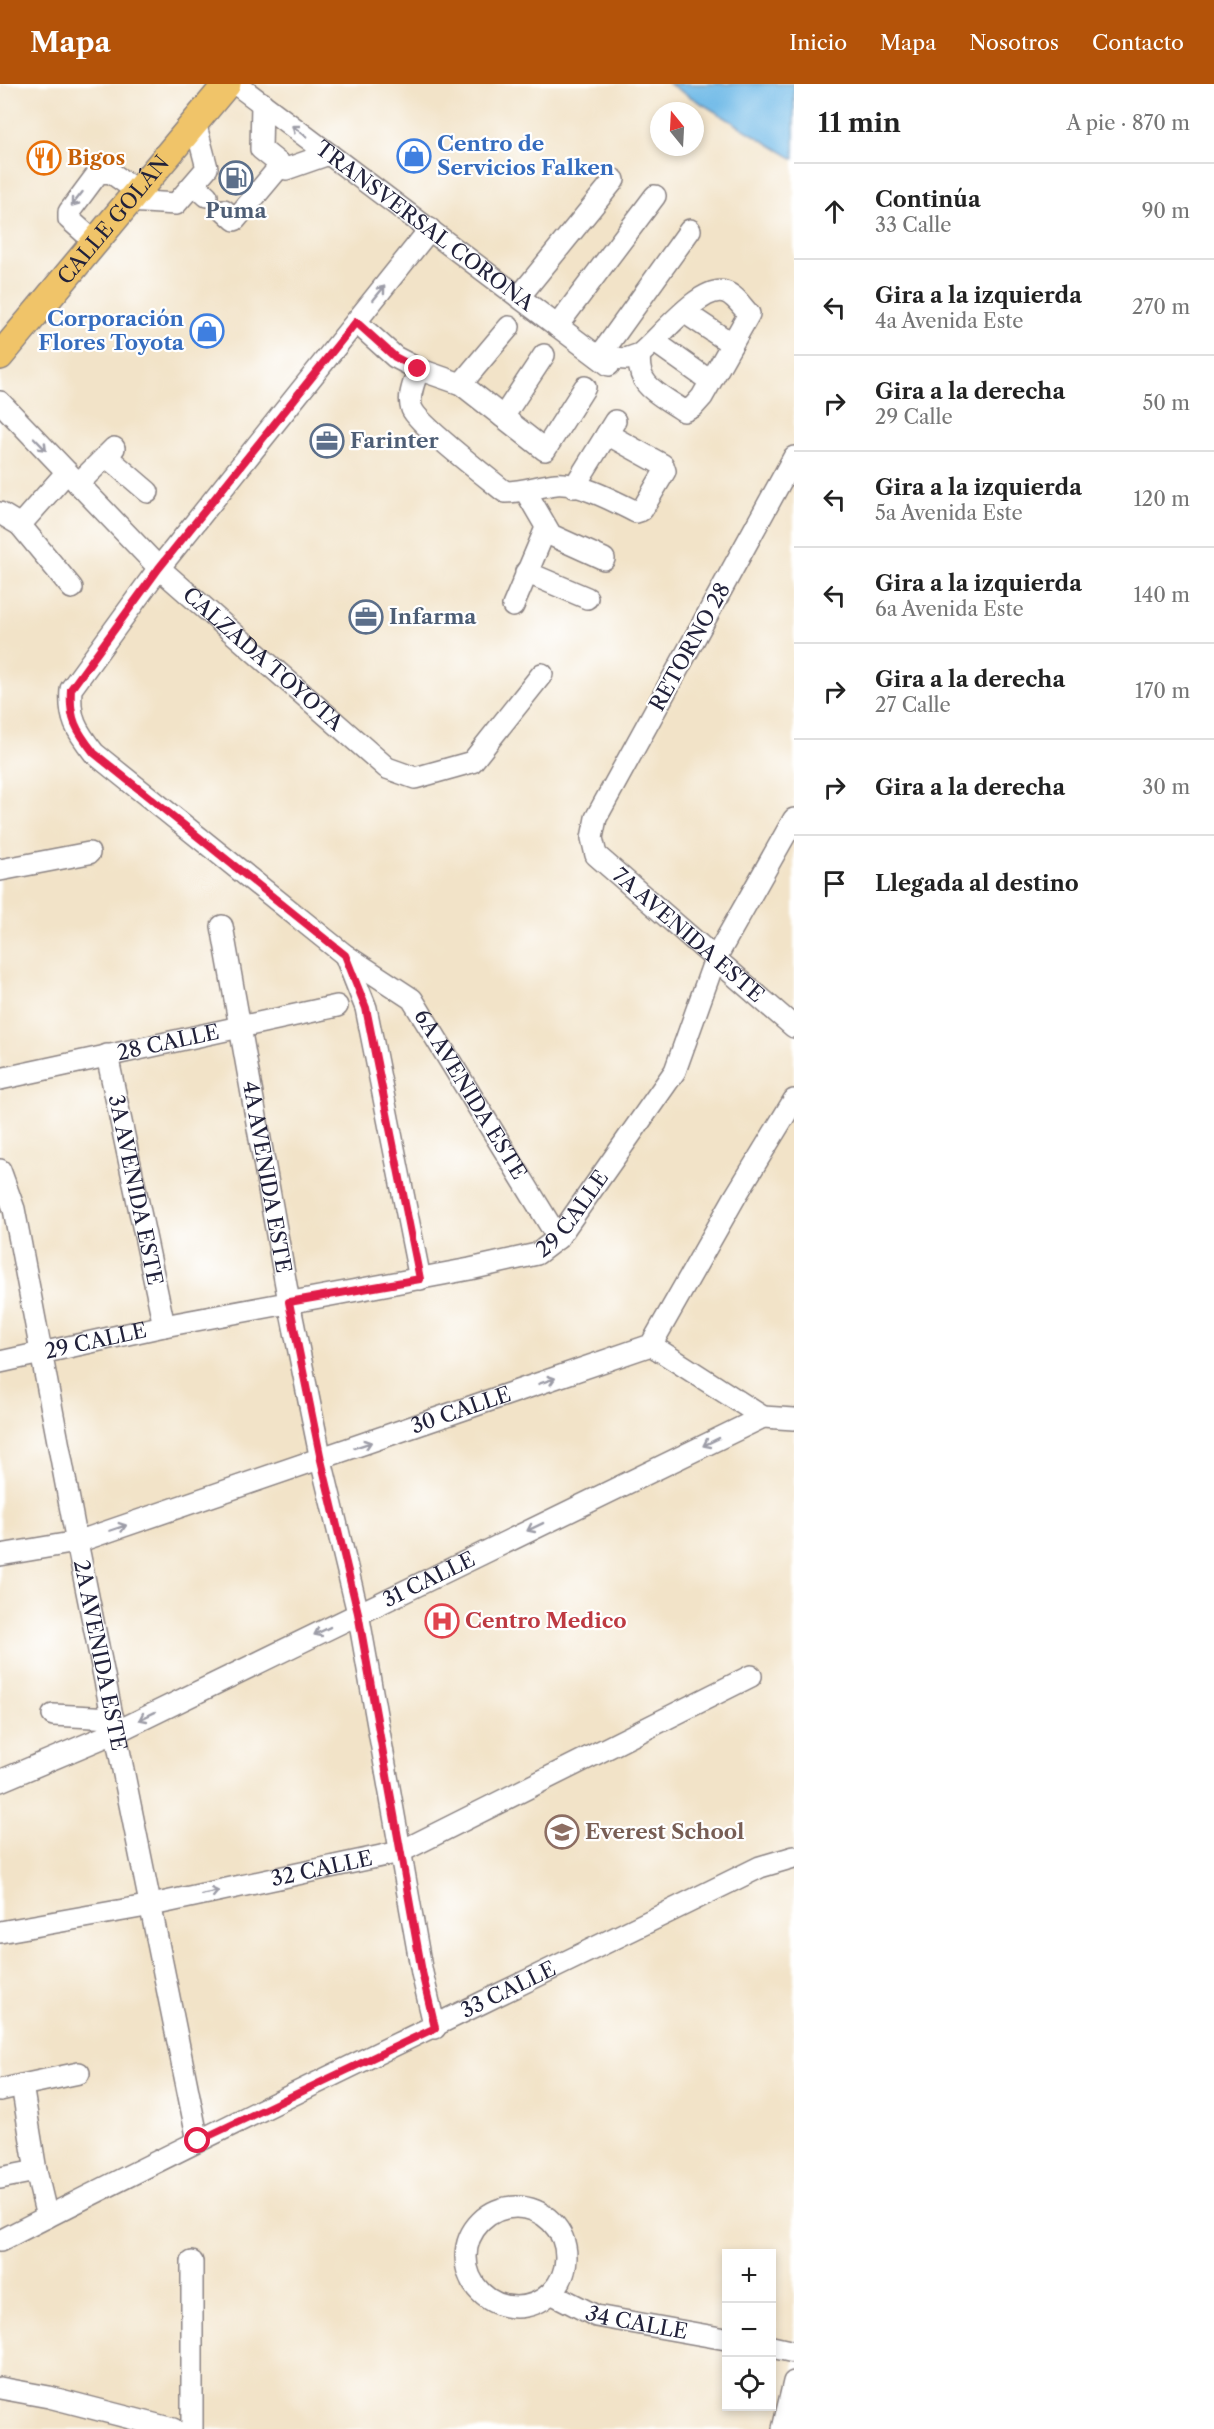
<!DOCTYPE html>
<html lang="es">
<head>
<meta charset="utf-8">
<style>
  :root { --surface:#fff; --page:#f6f6f6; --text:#222; --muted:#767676; --line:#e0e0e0; --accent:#b45309 }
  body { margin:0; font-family:"Libre Caslon Text",serif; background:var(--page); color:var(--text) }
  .controls { position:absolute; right:18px; bottom:18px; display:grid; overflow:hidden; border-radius:0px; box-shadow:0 3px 9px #0003 }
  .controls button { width:54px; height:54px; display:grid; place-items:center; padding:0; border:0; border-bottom:2px solid var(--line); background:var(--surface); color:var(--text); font:30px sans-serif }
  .compass { position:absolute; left:650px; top:18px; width:54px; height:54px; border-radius:50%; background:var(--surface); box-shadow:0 3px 9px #0003; rotate:342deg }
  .stop { position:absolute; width:18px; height:18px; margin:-14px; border:4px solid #e11d48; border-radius:50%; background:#fff }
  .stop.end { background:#e11d48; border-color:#fff; box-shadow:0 2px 6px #0008 }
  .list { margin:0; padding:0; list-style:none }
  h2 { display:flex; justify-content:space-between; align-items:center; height:78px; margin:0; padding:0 24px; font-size:26px }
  h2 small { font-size:20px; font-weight:400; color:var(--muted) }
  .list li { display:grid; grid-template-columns:39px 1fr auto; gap:18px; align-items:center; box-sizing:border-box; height:96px; padding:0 24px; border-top:2px solid var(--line) }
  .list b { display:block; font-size:22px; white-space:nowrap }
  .list p { margin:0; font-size:20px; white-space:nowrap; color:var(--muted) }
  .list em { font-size:20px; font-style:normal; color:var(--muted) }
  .icon { flex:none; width:33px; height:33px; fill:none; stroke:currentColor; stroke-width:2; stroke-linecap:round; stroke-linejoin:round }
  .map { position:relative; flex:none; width:794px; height:2345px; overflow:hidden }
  header { display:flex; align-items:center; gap:36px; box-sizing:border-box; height:84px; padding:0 30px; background:var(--accent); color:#fff }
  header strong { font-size:28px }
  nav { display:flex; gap:33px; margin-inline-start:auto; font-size:21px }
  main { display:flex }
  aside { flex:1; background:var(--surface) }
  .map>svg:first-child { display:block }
</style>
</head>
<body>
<header>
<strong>Mapa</strong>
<nav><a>Inicio</a><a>Mapa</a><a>Nosotros</a><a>Contacto</a></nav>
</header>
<main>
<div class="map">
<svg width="794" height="2345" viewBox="0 0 794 2345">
  <rect width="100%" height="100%" fill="#fff"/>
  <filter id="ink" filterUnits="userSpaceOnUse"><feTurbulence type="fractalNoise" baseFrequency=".0167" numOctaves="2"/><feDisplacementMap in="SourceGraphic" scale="12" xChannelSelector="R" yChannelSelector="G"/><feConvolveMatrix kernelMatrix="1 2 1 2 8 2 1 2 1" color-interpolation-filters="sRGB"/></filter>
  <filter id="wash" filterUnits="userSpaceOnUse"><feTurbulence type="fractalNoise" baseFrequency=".008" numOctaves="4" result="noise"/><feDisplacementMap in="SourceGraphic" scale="24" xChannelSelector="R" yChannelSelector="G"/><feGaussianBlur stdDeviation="1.35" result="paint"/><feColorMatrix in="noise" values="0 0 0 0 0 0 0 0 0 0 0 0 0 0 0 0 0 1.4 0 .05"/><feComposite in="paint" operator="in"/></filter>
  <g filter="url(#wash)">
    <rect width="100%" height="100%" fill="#f2e3c8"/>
    <!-- water -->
    <polygon fill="#6eb9e7" stroke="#486e91" stroke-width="1.5" points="669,0 794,0 794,75"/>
  </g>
  <g filter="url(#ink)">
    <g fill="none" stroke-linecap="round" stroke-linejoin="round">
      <!-- minor casing -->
      <g stroke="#8a8282" stroke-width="24">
        <g id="minor">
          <path id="s1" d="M 236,0 L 609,281"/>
          <polyline points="262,19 261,65 286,85 329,70"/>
          <polyline points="194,100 207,112"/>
          <polyline points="129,117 176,120 207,84 195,38"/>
          <polyline points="224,126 235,136 281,81"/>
          <path id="s2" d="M 430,145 L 159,484 L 71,605 C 69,635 76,646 94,669 L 345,871 L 412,915 L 558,1154"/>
          <polyline points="95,158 69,135 69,128 98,89 110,88 137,107"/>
          <polyline points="519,213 614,96"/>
          <polyline points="684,228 732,260"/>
          <path d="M 356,238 L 395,273 L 418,285 C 415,298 407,312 412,325 C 419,341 488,394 505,408 C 524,408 538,402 556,400 C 579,398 616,418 636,428 L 642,426 L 665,387 L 663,381 L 607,350"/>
          <polyline points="557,242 655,112"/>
          <polyline points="655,258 710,297"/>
          <path d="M 640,270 C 635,303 660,310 684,327 L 693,323 L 702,313 L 749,230 C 742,223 735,211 725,208 C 701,200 658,256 640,270 L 626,275 L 599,273 L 690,146"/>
          <polyline points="418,285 461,300 545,366 585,303"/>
          <polyline points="461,300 509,243"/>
          <path id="s3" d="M 0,318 L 159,484 L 387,684 L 415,694 L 472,678 L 542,590"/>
          <polyline points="503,333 544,271"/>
          <polyline points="106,372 148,408"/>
          <path id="s4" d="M 794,373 L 596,734 L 592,754 L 596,771 L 794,943"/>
          <polyline points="67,388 20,441 72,504"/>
          <polyline points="78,400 114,364"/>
          <polyline points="574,403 615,337"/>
          <polyline points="526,408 551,451 604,475"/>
          <polyline points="0,429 20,441"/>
          <polyline points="526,488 587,514"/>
          <polyline points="513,522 546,444"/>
          <polyline points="0,786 89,769"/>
          <path id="s5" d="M 222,842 L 289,1218 L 321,1376 L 358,1529 L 422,1889 L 435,1944"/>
          <polyline points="345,871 366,924 420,1195"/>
          <path id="s6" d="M 107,971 L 164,1242"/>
          <path id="s7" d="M 0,995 L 337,922"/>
          <path id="s8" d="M 0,1086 L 14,1125 L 77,1458 L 198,2057"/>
          <polyline points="651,1261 763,1333"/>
          <path id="s9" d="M 0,1278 L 164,1242 L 470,1185 L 537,1170 L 558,1154 L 675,987 L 715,875 L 794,735"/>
          <path id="s10" d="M 0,1471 L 77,1458 L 651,1261 L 735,1113 L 794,1016"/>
          <polyline points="53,1631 113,1634"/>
          <path id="s11" d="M 0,1697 L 116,1648 L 763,1333 L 794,1335"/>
          <path id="s12" d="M 0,1848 L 152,1821 L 400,1768 L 751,1592"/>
          <polyline points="0,2006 22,2001"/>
          <polyline points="0,2094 36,2087"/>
          <circle cx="516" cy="2173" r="50"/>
          <polyline points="47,2133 36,2087 22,2001 79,1989"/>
          <path id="s13" d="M 0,2157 C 251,2028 507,1908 760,1783 L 794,1773"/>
          <path id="s14" d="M 551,2209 L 596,2232 L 726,2255"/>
          <polyline points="772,2263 794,2268"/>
          <polyline points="0,2304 49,2313 173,2345"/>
          <polyline points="192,2345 192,2178"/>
          <polyline points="783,2345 794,2298"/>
        </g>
      </g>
      <!-- major casing -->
      <g stroke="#8a8282" stroke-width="30">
        <g id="major">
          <path id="s15" d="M 0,272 L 227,0"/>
        </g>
      </g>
      <!-- minor -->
      <use href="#minor" stroke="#fff" stroke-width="21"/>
      <!-- major -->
      <use href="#major" stroke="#f0c469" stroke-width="27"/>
    </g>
    <!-- one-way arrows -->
    <defs><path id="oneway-shaft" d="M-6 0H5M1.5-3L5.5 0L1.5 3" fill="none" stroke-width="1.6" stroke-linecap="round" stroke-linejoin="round" transform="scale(1.5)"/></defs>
    <g stroke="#9c9ca7">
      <use href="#oneway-shaft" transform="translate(299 47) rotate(-143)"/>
      <use href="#oneway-shaft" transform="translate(77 115) rotate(128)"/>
      <use href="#oneway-shaft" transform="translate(379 209) rotate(-51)"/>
      <use href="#oneway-shaft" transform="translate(40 360) rotate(46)"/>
      <use href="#oneway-shaft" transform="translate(547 1297) rotate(-19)"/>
      <use href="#oneway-shaft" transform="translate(711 1358) rotate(154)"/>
      <use href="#oneway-shaft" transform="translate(363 1361) rotate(-19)"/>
      <use href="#oneway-shaft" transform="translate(535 1443) rotate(154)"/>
      <use href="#oneway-shaft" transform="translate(118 1444) rotate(-18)"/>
      <use href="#oneway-shaft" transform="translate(322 1547) rotate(154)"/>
      <use href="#oneway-shaft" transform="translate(147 1632) rotate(154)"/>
      <use href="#oneway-shaft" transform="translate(210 1809) rotate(-12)"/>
    </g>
  </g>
  <g fill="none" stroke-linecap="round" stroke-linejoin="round" filter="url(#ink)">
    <!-- route -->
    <path stroke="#e11d48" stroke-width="8" d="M 198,2057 L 435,1944 L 422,1888 L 358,1529 L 321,1376 L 289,1218 L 420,1195 L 366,924 L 345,871 L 94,669 C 76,646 69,635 71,605 L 159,484 L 356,238 L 395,273 L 418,285"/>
  </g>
  <!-- icons -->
  <defs>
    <g id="shop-ring" transform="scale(1.725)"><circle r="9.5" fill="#fff" stroke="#3f7fe0" stroke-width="1.5"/><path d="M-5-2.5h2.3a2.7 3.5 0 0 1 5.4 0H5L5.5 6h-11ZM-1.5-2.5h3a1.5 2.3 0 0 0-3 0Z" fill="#3f7fe0"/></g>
    <g id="restaurant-ring" transform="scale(1.725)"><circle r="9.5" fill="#fff" stroke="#e8710a" stroke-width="1.5"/><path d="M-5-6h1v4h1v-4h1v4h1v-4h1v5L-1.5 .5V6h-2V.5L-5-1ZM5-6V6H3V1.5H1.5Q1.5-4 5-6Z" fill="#e8710a"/></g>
    <g id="fuel-ring" transform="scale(1.725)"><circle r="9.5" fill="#fff" stroke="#5c6f8a" stroke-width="1.5"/><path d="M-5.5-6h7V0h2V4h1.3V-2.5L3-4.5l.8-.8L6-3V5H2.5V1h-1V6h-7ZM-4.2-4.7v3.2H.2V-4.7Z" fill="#5c6f8a"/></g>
    <g id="office-ring" transform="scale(1.725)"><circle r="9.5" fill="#fff" stroke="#5c6f8a" stroke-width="1.5"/><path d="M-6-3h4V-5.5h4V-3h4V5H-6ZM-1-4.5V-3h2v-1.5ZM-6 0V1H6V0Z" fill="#5c6f8a"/></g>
    <g id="hospital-ring" transform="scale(1.725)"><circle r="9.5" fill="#fff" stroke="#e0444e" stroke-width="1.5"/><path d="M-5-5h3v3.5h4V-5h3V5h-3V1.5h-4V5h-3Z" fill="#e0444e"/></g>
    <g id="school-ring" transform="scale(1.725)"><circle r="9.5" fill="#fff" stroke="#8d6e63" stroke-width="1.5"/><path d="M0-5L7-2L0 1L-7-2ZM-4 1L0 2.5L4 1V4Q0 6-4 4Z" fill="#8d6e63"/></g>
  </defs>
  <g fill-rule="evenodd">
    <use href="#shop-ring" x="414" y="72"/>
    <use href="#restaurant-ring" x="44" y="74"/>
    <use href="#fuel-ring" x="236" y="94"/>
    <use href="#shop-ring" x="207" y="247"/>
    <use href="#office-ring" x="327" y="357"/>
    <use href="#office-ring" x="366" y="533"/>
    <use href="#hospital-ring" x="442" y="1537"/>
    <use href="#school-ring" x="562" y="1748"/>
  </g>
  <g text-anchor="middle" stroke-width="4.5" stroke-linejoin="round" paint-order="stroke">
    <!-- shop labels -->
    <g font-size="21" font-weight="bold" fill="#366cbe" stroke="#fff" text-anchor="start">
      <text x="437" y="67">Centro de<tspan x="437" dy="24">Servicios Falken</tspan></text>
      <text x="184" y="242" text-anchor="end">Corporación<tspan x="184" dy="24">Flores Toyota</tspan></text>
    </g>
    <!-- food labels -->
    <g font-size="21" font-weight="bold" fill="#c56008" stroke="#fff" text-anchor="start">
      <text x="67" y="81">Bigos</text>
    </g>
    <!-- service labels -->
    <g font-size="21" font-weight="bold" fill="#4e5e75" stroke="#fff" text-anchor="start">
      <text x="236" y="134" text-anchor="middle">Puma</text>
      <text x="350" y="364">Farinter</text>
      <text x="389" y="540">Infarma</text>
    </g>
    <!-- street labels -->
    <g font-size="21" fill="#22223b" stroke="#fff">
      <text dy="7" stroke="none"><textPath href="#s15" startOffset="177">CALLE GOLÁN</textPath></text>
      <text dy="7" stroke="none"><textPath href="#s1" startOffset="236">TRANSVERSAL CORONA</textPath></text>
      <text transform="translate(690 563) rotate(-61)" y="7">RETORNO 28</text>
      <text dy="7" stroke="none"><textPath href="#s3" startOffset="368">CALZADA TOYOTA</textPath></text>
      <text dy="7" stroke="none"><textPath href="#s4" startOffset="572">7A AVENIDA ESTE</textPath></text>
      <text dy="7" stroke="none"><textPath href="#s7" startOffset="172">28 CALLE</textPath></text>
      <text dy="7" stroke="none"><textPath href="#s2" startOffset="1168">6A AVENIDA ESTE</textPath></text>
      <text dy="7" stroke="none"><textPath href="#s5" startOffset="255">4A AVENIDA ESTE</textPath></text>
      <text dy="7" stroke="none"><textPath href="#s6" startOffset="138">3A AVENIDA ESTE</textPath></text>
      <text dy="7" stroke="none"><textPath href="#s9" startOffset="602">29 CALLE</textPath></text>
      <text dy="7" stroke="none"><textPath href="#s9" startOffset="98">29 CALLE</textPath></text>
      <text dy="7" stroke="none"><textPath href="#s10" startOffset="484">30 CALLE</textPath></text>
      <text dy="7" stroke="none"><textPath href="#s11" startOffset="474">31 CALLE</textPath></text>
      <text dy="7" stroke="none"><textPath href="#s8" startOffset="496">2A AVENIDA ESTE</textPath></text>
      <text dy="7" stroke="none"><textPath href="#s12" startOffset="328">32 CALLE</textPath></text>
      <text dy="7" stroke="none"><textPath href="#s13" startOffset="567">33 CALLE</textPath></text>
      <text dy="7" stroke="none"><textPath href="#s14" startOffset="92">34 CALLE</textPath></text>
    </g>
    <!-- health labels -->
    <g font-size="21" font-weight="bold" fill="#be3a42" stroke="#fff" text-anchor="start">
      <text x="465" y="1544">Centro Medico</text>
    </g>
    <!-- education labels -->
    <g font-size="21" font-weight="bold" fill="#785e54" stroke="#fff" text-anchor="start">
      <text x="585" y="1755">Everest School</text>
    </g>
  </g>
</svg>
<div class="controls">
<button>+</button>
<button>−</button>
<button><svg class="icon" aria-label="locate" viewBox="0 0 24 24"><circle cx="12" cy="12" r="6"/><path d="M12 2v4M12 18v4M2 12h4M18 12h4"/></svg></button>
</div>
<svg class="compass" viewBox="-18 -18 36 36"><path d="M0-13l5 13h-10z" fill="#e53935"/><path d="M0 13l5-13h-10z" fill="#767676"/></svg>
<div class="stop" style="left:198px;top:2057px"></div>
<div class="stop end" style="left:418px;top:285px"></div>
</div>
<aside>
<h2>11 min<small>A pie · 870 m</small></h2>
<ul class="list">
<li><svg class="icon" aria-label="ahead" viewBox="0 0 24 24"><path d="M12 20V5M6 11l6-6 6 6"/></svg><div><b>Continúa</b><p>33 Calle</p></div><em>90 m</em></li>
<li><svg class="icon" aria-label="left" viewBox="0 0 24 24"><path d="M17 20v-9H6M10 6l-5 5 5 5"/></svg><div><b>Gira a la izquierda</b><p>4a Avenida Este</p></div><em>270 m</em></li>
<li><svg class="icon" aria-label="right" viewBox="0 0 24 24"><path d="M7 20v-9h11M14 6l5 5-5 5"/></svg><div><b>Gira a la derecha</b><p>29 Calle</p></div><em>50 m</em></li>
<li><svg class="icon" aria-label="left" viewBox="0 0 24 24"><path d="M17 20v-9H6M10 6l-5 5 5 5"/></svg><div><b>Gira a la izquierda</b><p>5a Avenida Este</p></div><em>120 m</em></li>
<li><svg class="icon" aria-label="left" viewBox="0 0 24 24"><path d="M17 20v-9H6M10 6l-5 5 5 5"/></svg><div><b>Gira a la izquierda</b><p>6a Avenida Este</p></div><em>140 m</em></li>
<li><svg class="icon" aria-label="right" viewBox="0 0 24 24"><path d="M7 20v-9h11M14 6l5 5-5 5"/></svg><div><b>Gira a la derecha</b><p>27 Calle</p></div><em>170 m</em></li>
<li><svg class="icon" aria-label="right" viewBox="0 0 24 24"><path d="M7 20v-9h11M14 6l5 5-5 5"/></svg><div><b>Gira a la derecha</b></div><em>30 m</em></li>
<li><svg class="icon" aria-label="arrive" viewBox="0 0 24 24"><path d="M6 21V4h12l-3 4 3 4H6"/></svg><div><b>Llegada al destino</b></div></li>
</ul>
</aside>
</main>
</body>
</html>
